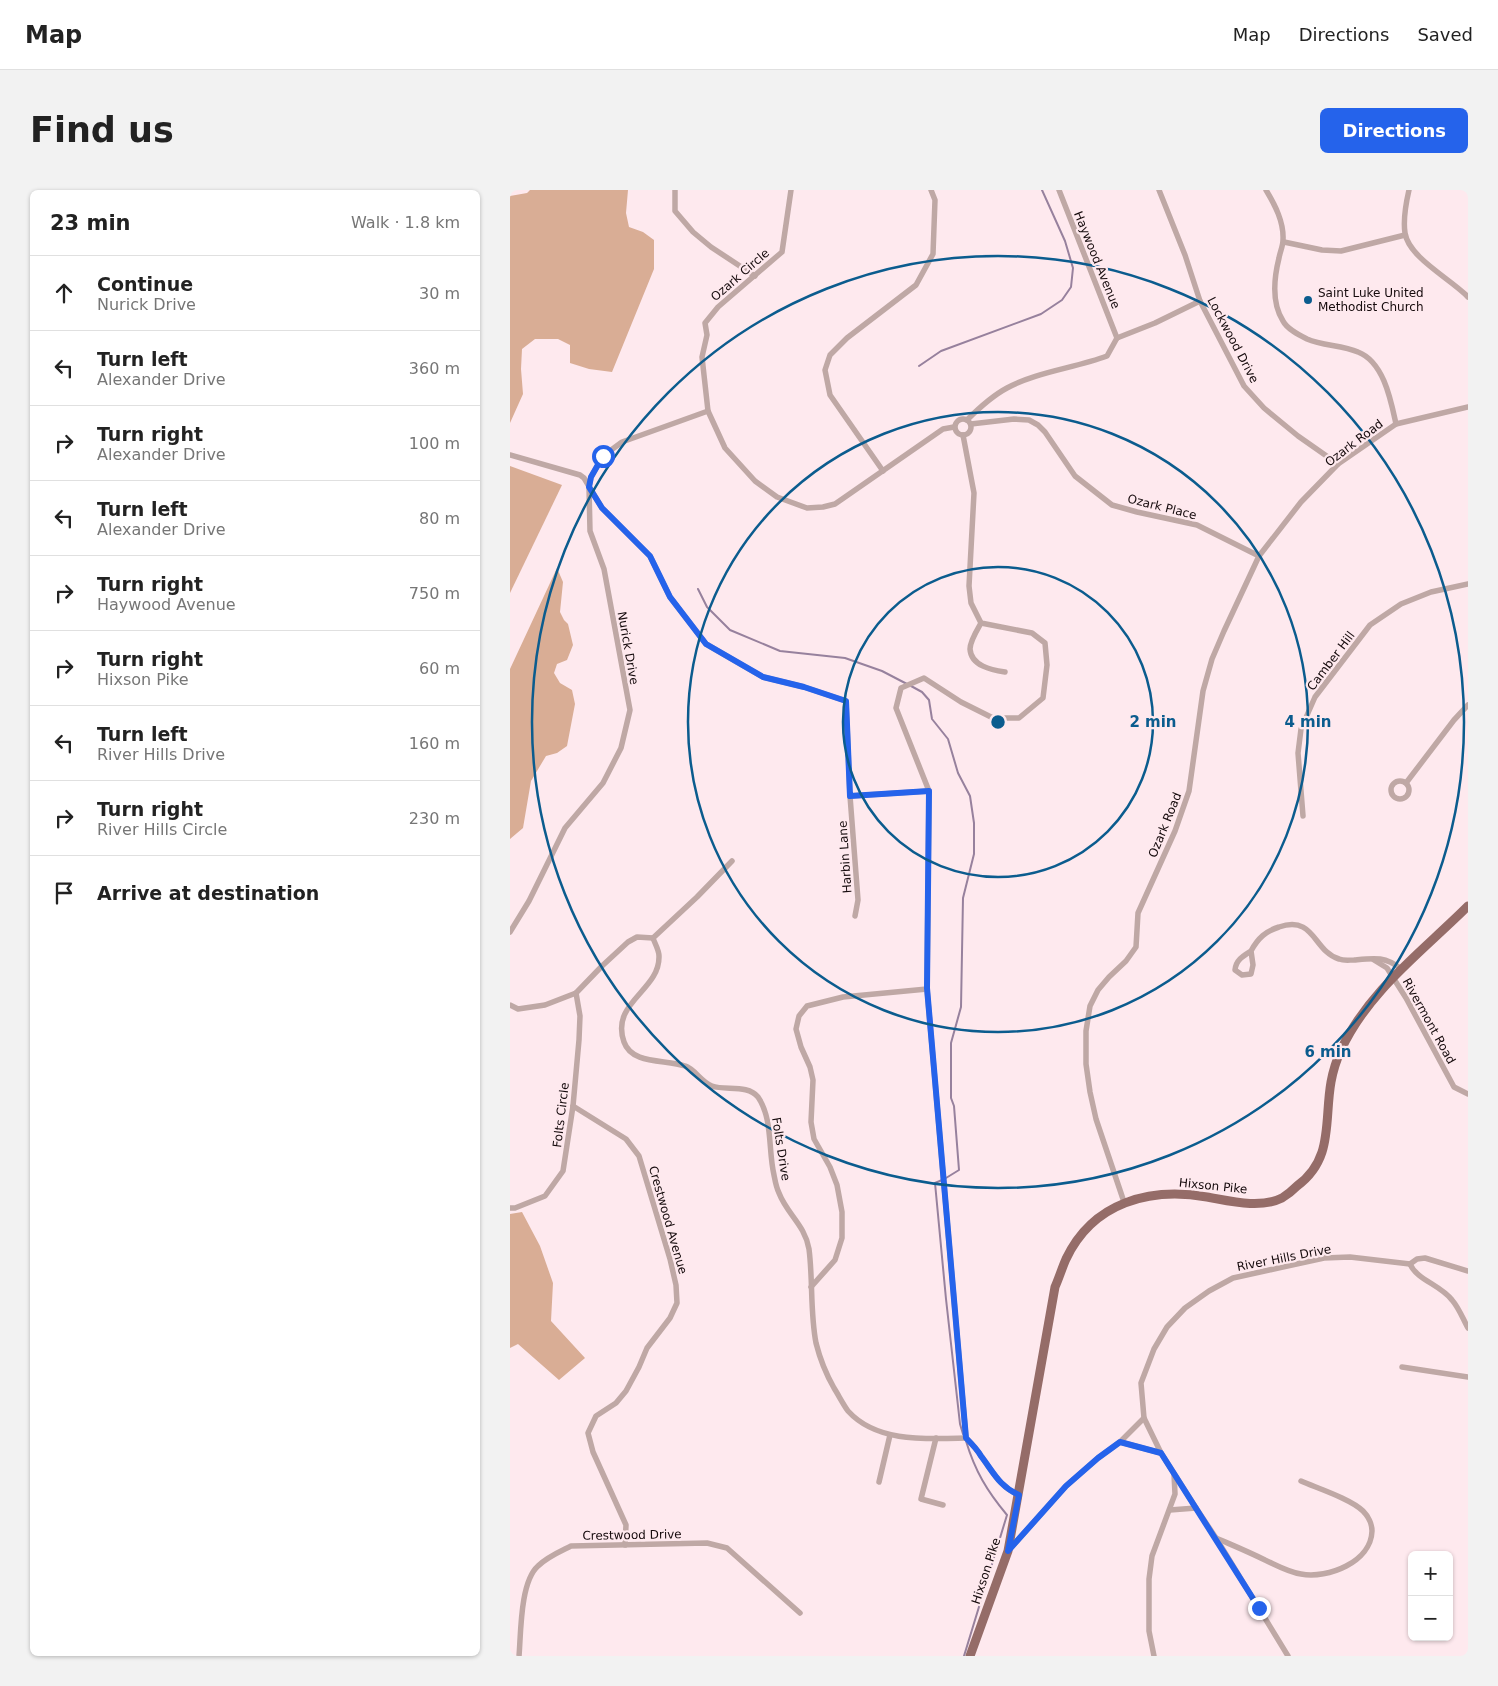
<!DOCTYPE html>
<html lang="en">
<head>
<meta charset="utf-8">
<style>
  :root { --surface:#fff; --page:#f2f2f2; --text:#222; --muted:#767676; --line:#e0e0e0; --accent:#2563eb }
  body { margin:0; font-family:"DejaVu Sans",sans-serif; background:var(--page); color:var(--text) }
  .controls { position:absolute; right:15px; bottom:15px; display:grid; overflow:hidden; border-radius:8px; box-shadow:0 1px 4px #0004 }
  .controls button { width:45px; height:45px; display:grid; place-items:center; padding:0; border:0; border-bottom:1px solid var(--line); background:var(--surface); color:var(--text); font:25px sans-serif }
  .stop { position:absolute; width:15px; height:15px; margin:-11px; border:4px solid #2563eb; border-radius:50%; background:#fff }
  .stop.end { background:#2563eb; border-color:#fff; box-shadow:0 1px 5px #0008 }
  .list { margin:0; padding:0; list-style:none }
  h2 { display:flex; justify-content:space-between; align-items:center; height:65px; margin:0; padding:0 20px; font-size:21px }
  h2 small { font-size:16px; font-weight:400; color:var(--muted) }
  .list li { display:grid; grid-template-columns:32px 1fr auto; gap:15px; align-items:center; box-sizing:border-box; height:75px; padding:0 20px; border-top:1px solid var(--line) }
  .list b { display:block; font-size:19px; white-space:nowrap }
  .list p { margin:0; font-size:16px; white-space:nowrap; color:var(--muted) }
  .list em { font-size:16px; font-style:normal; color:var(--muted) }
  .icon { flex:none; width:28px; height:28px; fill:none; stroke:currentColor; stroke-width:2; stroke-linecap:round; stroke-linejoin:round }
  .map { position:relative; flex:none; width:958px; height:1466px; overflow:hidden; border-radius:8px }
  header { display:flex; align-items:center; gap:30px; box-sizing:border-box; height:70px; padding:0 25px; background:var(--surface); border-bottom:1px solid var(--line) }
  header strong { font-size:24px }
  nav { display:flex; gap:28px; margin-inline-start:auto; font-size:18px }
  .intro { display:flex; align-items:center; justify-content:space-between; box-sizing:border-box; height:120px; padding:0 30px }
  h1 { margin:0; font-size:35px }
  .button { padding:12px 22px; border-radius:8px; background:var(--accent); color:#fff; font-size:18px; font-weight:700 }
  main { display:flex; gap:30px; padding:0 30px }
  aside { flex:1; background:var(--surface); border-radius:8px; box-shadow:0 1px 4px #0004 }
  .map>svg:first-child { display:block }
</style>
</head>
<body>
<header>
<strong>Map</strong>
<nav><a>Map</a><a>Directions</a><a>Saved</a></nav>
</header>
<div class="intro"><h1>Find us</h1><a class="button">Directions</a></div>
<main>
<aside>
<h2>23 min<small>Walk · 1.8 km</small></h2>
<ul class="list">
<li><svg class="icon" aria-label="ahead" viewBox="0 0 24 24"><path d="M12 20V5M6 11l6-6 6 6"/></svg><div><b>Continue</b><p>Nurick Drive</p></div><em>30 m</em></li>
<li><svg class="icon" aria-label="left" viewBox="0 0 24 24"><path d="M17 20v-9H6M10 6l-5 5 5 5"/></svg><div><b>Turn left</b><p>Alexander Drive</p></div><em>360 m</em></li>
<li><svg class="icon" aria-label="right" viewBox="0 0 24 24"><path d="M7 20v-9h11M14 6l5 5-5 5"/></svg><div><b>Turn right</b><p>Alexander Drive</p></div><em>100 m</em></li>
<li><svg class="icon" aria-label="left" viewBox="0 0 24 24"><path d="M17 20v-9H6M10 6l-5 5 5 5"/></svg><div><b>Turn left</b><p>Alexander Drive</p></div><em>80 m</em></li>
<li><svg class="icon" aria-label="right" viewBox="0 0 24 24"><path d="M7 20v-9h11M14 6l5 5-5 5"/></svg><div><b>Turn right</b><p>Haywood Avenue</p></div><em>750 m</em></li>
<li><svg class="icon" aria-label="right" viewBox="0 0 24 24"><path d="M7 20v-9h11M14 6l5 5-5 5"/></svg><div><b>Turn right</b><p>Hixson Pike</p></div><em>60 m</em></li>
<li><svg class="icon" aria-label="left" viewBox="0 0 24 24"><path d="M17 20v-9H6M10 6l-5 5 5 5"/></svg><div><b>Turn left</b><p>River Hills Drive</p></div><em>160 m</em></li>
<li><svg class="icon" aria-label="right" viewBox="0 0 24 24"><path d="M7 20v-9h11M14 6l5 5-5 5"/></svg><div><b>Turn right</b><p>River Hills Circle</p></div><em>230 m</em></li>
<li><svg class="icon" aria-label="arrive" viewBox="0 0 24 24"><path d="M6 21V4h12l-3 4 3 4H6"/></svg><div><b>Arrive at destination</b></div></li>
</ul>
</aside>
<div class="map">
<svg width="958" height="1466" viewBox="0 0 958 1466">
  <rect width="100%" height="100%" fill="#fee9ee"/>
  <!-- forest -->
  <g fill="#d9ad95">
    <polygon points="20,0 118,0 116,23 119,37 133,42 144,50 144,79 102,182 79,179 60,173 60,155 48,149 25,149 12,159 11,179 13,204 0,233 0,6 17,3"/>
    <polygon points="0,276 52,295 0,403"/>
    <polygon points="47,378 53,392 50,422 54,430 58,434 63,455 57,470 47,474 44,483 50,493 62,500 65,514 57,556 47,563 36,566 21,591 13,638 0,649 0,479"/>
    <polygon points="12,1022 30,1056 43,1093 41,1131 75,1168 49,1190 8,1154 0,1158 0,1024"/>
  </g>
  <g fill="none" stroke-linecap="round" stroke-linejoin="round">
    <!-- stream -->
    <g stroke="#97819d" stroke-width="2">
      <polyline points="409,176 431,161 531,124 552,110 561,97 563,78 555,51 532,0"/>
      <polyline points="188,399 197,417 220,440 270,461 335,468 372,481 397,494"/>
      <polyline points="401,496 412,502 419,510 422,529 438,549 448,583 460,606 464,633 464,664 453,708 451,817 441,853 441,908 444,916 449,980 436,988"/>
      <polyline points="432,990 425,993 436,1109 450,1234 453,1244"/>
      <path d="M 454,1466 L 497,1325 C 477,1301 465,1281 456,1251"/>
    </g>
    <!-- minor -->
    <g stroke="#bfa8a5" stroke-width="5.5">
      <polyline points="165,0 165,21 183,42 201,57 245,86"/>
      <polyline points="281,0 272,62 208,117 195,133 197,145 192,167 198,221 215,258 245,291 267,307 297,318 313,317 325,314 433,239 444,237"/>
      <polyline points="549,0 607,148"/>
      <polyline points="649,0 675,65 690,111 734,196 754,218 788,246 828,274"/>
      <path d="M 756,0 C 765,15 774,32 773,50 C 773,56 770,62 769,68 C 764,88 761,112 773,131 C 777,139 789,145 797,149 C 813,156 832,155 848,162 C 874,172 881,211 886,234"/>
      <path d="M 899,0 C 896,13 893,30 895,43 C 899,68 941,89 958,107"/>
      <polyline points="774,52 812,60 831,61 895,45"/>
      <polyline points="607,148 645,133 690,111"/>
      <circle cx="453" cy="237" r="8"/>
      <path d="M 457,230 C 469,218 482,206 497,198 C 526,182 565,178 597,166 L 607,148"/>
      <polyline points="461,234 504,229 519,230 528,235 535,242 565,286 602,315 627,322 687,335 749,366"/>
      <path d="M 453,245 L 464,303 L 459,396 L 461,413 L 471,433 L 522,443 L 535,453 L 537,475 L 533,508 L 509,528 L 483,528 L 451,512 L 414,488 L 391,498 L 386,518 L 419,601 L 417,799 L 456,1248 C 461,1253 467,1259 471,1266 C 483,1282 490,1297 509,1305"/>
      <polyline points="0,265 70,285 74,288 92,318 140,366 160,407 196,454 253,487 294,497 336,511 340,606 348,710 345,726"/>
      <polyline points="373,281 320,205 315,180 320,165 337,148 406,95 423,64 425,10 421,0"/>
      <path d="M 471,433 C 467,440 460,451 460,459 C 461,476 482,480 495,482"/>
      <circle cx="890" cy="600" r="9"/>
      <polyline points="896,593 944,530 958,515"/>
      <polyline points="340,606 419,601"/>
      <polyline points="793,626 788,563 791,539 805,507 860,435 891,414 921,402 958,394"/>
      <polyline points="0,742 19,711 55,638 93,593 111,558 120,520 94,379 80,341 79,297 81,287 93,266 112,252 198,221"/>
      <path d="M 143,748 C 145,754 149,760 149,766 C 150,801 100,812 114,852 C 122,875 156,869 175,876 C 185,879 191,892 202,896 C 215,901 238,894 248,907 C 263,929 258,960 264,985 C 265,990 266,997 269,1003 C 277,1024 295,1035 299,1059 C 303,1090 300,1122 306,1153 C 310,1169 316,1184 324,1198 C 329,1206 333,1214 338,1221 C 367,1253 417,1249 456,1248"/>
      <polyline points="143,748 187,707 222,671"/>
      <path d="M 741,761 C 733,766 726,770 725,780 L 732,785 L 741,784 L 743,775 L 741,761 C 748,748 756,741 769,737 C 805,725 803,761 829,769 C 834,771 839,770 844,770 C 864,768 875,766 891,779"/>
      <polyline points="864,770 877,778 896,808 944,897 958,904"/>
      <polyline points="0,815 8,819 35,815 66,803 92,776 118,752 127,747 143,748"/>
      <polyline points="63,916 116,949 129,966 160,1069 166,1095 167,1113 160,1128 137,1158 129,1177 116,1201 106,1213 86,1226 78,1243 83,1262 116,1335 115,1355"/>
      <polyline points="614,1012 586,929 580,902 576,874 576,841 580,816 588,800 599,787 616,771 626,757 628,723 665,641 679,601 693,501 702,469 714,441 749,366 791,312 828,274 886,234 958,217"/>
      <polyline points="0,1018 5,1018 35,1006 53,981 63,916 69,850 70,826 66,803"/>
      <path d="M 900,1074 C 907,1090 931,1095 942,1110 C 949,1118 953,1129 958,1138"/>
      <polyline points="900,1074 907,1069 915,1068 958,1081"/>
      <polyline points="301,1097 325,1070 332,1048 332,1022 327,995 320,977 304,949 301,932 303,890 300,877 291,857 286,839 289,826 297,816 333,807 417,799"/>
      <polyline points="892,1177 958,1187"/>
      <polyline points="634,1228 651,1263"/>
      <polyline points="426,1248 411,1309 433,1315"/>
      <polyline points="610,1252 651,1263 686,1318"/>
      <polyline points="369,1292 380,1245"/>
      <polyline points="660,1320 686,1318 706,1348 778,1466"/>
      <path d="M 706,1348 C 722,1355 739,1362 755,1370 C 766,1375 778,1382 791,1384 C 818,1389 861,1372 862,1341 C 862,1334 858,1326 853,1321 C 841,1309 807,1298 791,1291"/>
      <polyline points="499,1360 556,1296 588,1268 610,1252 634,1228 631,1193 644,1159 657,1137 675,1118 699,1101 723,1088 814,1068 840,1067 900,1074"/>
      <path d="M 9,1466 C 11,1443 10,1392 28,1376 C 37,1367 49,1362 61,1356 L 197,1353 L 217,1358 L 290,1423"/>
      <polyline points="644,1466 639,1441 639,1389 642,1366 665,1304 664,1284"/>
    </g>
    <!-- primary -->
    <path stroke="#956c68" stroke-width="9" d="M 460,1466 L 498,1361 L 545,1097 C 549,1088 552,1078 556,1069 C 583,1012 640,997 697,1007 C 720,1011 750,1019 772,1008 C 777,1005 783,1000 787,996 C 824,969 814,931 821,892 C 823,881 826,871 831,860 C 858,801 913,761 958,716"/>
  </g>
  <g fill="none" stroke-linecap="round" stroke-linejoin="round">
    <!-- route -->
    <path stroke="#2563eb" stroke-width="6" d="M 93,266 L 81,287 L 79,297 L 92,318 L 140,366 L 160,407 L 196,454 L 253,487 L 294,497 L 336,511 L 340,606 L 419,601 L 417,798 L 456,1248 C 461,1253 467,1259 471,1266 C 484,1283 489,1296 509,1305 L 498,1361 L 556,1296 L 588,1268 L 610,1252 L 651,1263 L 749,1418"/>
  </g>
  <!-- distance rings -->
  <g fill="none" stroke="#0b5c8e" stroke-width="2.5">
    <circle cx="488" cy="532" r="155"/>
    <circle cx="488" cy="532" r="310"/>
    <circle cx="488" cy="532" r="466"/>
  </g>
  <!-- markers -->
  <circle fill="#0b5c8e" stroke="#fee9ee" stroke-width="2" cx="798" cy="110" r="5"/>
  <g text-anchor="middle" stroke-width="4.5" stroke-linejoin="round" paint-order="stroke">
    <!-- street labels -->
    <g font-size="12" fill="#150a0c" stroke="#fee9ee">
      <text transform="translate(587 70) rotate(68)" y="4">Haywood Avenue</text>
      <text transform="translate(230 85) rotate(-41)" y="4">Ozark Circle</text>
      <text transform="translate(723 150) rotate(62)" y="4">Lockwood Drive</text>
      <text transform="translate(844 253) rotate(-37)" y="4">Ozark Road</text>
      <text transform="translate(652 317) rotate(14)" y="4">Ozark Place</text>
      <text transform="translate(118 458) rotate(80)" y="4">Nurick Drive</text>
      <text transform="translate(821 471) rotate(-53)" y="4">Camber Hill</text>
      <text transform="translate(655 635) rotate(-68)" y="4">Ozark Road</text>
      <text transform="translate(335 667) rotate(-94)" y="4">Harbin Lane</text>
      <text transform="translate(919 831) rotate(61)" y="4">Rivermont Road</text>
      <text transform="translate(51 925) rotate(-83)" y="4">Folts Circle</text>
      <text transform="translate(271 959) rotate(81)" y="4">Folts Drive</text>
      <text transform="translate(703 996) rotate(6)" y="4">Hixson Pike</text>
      <text transform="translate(158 1030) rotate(74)" y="4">Crestwood Avenue</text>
      <text transform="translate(774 1068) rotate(-11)" y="4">River Hills Drive</text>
      <text transform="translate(122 1345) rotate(-1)" y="4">Crestwood Drive</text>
      <text transform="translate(476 1381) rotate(-72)" y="4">Hixson Pike</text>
    </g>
    <!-- poi labels -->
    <g font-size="12" fill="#150a0c" stroke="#fee9ee" text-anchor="start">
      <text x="808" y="107">Saint Luke United<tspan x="808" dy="14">Methodist Church</tspan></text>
    </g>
  </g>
  <circle cx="488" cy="532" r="8" fill="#0b5c8e" stroke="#fee9ee" stroke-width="2.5"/>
  <g font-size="15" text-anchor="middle" font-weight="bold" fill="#0b5c8e" stroke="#fee9ee" stroke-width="4.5" stroke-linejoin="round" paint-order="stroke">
    <text x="643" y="537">2 min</text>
    <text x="798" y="537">4 min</text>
    <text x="818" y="867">6 min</text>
  </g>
</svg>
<div class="controls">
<button>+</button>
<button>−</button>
</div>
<div class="stop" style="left:93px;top:266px"></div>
<div class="stop end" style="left:749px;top:1418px"></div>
</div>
</main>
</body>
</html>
